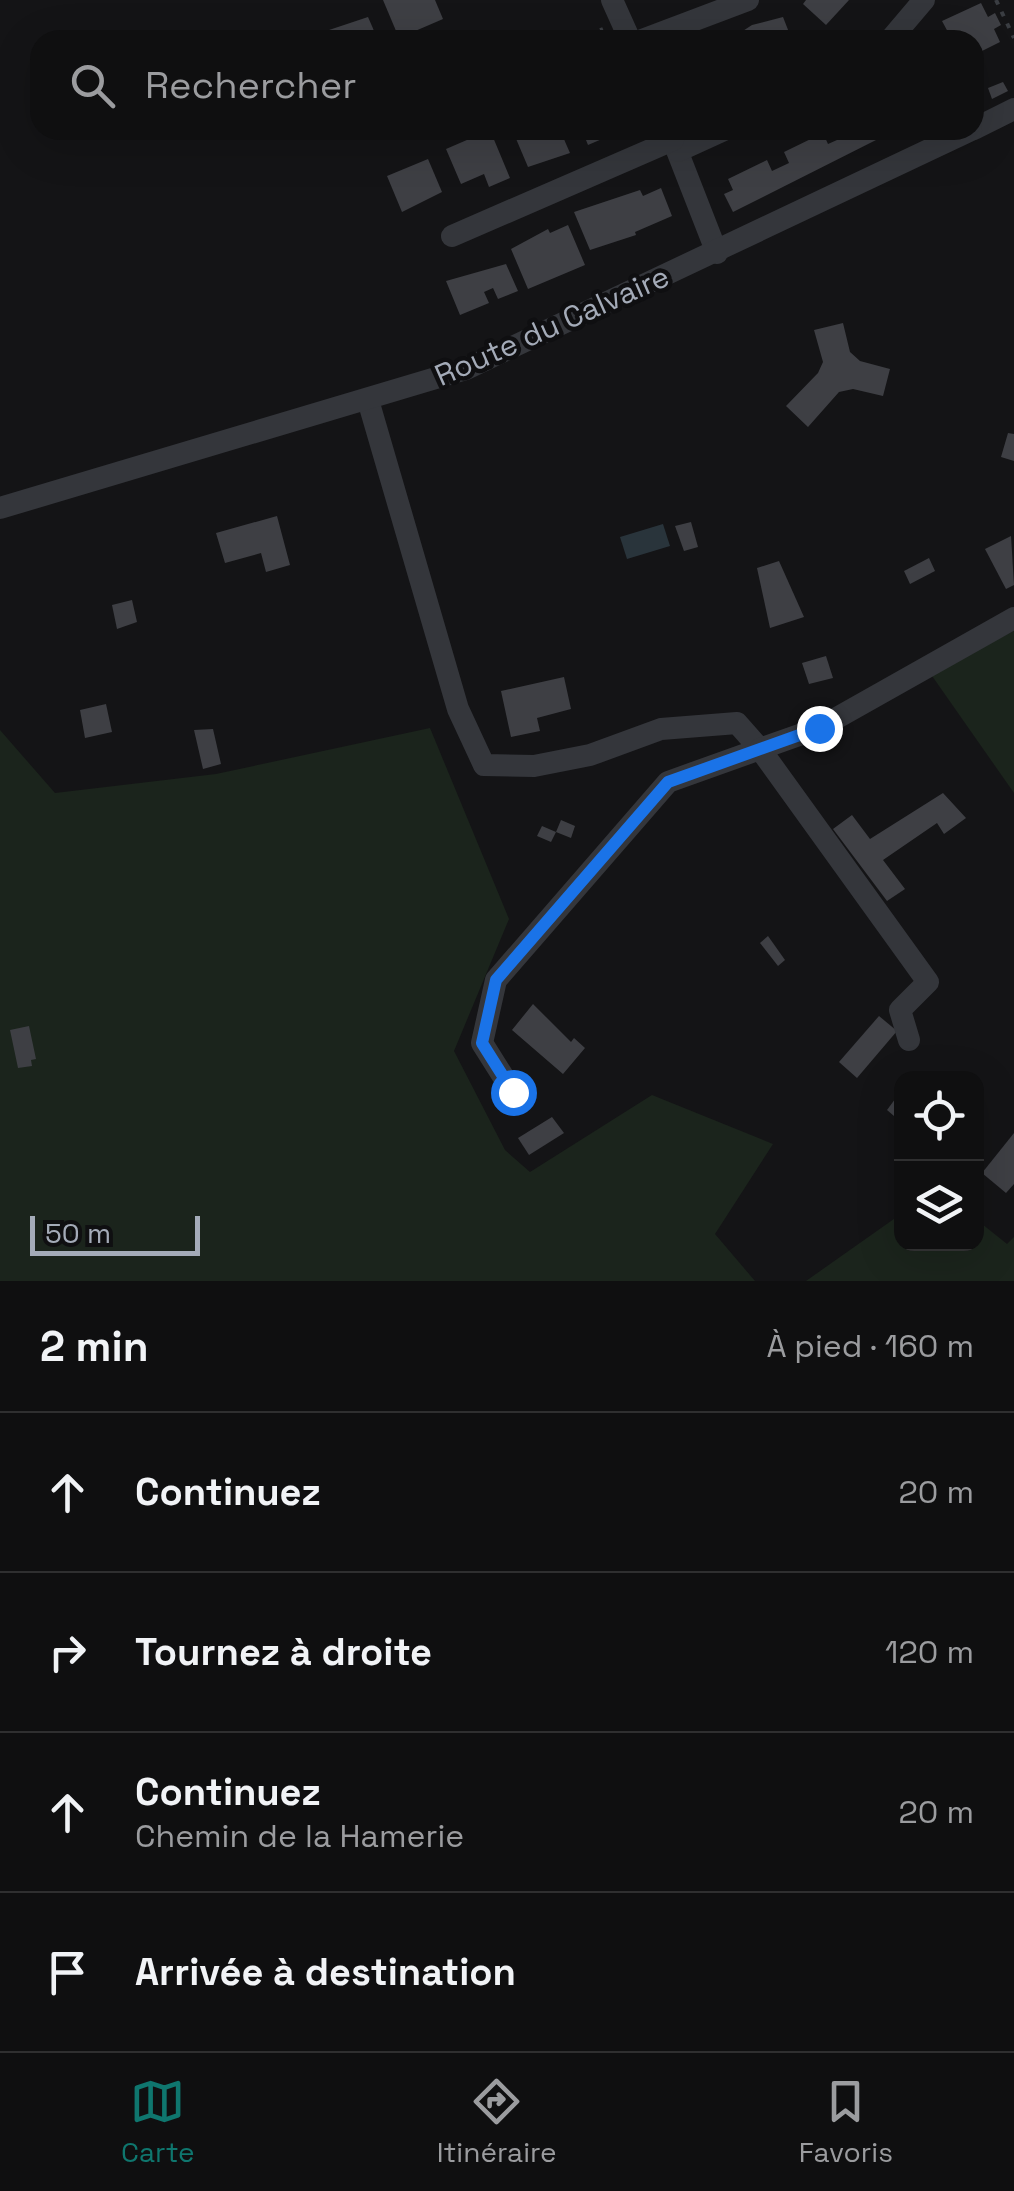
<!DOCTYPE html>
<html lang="fr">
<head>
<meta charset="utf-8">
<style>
  :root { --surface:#0f0f10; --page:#1d1d1e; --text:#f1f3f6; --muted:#9b9c9f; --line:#2f2f30; --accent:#0f766e }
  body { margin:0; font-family:"Space Grotesk",sans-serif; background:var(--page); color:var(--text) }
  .controls { position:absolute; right:30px; bottom:30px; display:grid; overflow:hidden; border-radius:20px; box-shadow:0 10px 40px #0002 }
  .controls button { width:90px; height:90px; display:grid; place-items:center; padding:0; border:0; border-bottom:2px solid var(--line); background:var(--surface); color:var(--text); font:50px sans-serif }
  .scale { position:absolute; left:30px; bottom:25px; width:170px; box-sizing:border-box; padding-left:10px; border:5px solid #a4abb8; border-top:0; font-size:28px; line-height:35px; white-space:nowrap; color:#a4abb8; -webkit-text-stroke:8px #0f0f11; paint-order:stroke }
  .stop { position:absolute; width:30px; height:30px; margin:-22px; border:8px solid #1a73e8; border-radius:50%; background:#fff }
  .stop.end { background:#1a73e8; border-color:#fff; box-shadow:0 2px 10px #0008 }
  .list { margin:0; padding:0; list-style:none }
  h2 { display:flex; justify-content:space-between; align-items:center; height:130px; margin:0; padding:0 40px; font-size:42px }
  h2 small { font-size:32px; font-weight:400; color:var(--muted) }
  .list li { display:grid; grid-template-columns:65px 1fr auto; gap:30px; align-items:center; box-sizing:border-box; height:160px; padding:0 40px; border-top:2px solid var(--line) }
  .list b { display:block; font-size:38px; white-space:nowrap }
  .list p { margin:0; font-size:32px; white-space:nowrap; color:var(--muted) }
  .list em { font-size:32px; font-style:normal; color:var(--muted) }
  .icon { flex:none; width:55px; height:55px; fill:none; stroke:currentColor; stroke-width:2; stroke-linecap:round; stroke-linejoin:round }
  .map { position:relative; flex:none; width:1014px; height:1281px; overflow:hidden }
  .search { position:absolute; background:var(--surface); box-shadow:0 10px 40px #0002; left:30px; right:30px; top:30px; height:110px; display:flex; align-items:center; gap:25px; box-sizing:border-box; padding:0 35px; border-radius:30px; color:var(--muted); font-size:38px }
  .sheet { height:770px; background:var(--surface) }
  nav { display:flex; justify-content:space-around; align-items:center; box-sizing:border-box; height:140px; border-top:2px solid var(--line); background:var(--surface); font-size:28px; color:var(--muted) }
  nav a { display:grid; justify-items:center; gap:5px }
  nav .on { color:var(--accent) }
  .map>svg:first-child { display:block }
</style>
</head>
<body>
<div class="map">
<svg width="1014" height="1281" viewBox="0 0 1014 1281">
  <rect width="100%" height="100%" fill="#141416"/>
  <!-- green -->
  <g fill="#1b241c">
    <polygon points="1014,631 1014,793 930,673"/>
    <polygon points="430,728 509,919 454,1051 505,1150 530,1172 652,1095 773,1144 715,1234 755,1281 0,1281 0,730 55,793 216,774"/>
    <polygon points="901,1214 902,1244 976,1244 977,1220 1007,1244 1014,1237 1014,1281 806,1281"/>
  </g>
  <!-- water -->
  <polygon fill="#29343b" points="663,524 670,546 627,559 620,537"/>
  <!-- building -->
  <g fill="#3e3f44">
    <polygon points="383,0 435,0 443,19 399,38"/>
    <polygon points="806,0 849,0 826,25 803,4"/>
    <polygon points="981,3 988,17 995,13 1001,25 994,29 1000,42 974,55 974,40 937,40 949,34 942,21"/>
    <polygon points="368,17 378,40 330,40 326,31"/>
    <polygon points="783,17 792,40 729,40 752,25"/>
    <polygon points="1003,82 1008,91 992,99 988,88"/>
    <polygon points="490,130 510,178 489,187 484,174 461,184 446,149"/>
    <polygon points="524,130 560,130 570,153 528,167 514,134"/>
    <polygon points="582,130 607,130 609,136 588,145"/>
    <polygon points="843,130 905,130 882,137 733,212 724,194 733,190 728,179 767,160 772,171 789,163 784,152 823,133 828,144 846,136"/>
    <polygon points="428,159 442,192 402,212 387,176"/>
    <polygon points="661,188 672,216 635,232 636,235 590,250 574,212 640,190 643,196"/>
    <polygon points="568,225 585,265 528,289 511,249 548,229 550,233"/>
    <polygon points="506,264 518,291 498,299 493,288 484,292 489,303 460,315 446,281"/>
    <polygon points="843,323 850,352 860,361 890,369 883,396 853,389 839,392 808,427 786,406 818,373 823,362 814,330"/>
    <polygon points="1008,433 1014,434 1014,461 1001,457"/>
    <polygon points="277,516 290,565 266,572 261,553 225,563 216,533"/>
    <polygon points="691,522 698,547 684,551 675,526"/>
    <polygon points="1011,536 1014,585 1006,589 985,549"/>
    <polygon points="929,558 935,571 910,584 904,571"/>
    <polygon points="779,561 804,617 770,628 757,568"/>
    <polygon points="132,600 137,622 117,629 112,605"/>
    <polygon points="826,656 833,678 809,684 802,663"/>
    <polygon points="564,677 571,709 537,718 540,731 511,737 501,691"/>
    <polygon points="106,704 112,732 85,738 80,710"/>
    <polygon points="213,729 221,764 203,769 194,730"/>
    <polygon points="943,793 966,818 944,834 937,823 883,860 905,889 887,901 833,829 852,815 870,839"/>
    <polygon points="561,820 575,826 571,838 556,832"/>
    <polygon points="542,826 556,832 551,842 537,836"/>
    <polygon points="768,936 785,960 778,966 760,943"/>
    <polygon points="533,1004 571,1042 574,1038 585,1048 563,1074 512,1030"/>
    <polygon points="879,1016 897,1031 857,1078 839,1062"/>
    <polygon points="29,1026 36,1059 31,1060 32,1066 18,1068 10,1030"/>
    <polygon points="901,1091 901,1122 887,1110"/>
    <polygon points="552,1117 564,1133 529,1155 518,1138"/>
    <polygon points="1014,1133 1014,1184 1006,1193 982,1173"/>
  </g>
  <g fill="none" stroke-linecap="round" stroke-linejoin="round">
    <!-- path -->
    <g stroke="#3a3d42" stroke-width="4" stroke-dasharray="5 8" stroke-linecap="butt">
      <polyline points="996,0 1014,38"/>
      <polyline points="576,40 603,29"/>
    </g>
    <!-- minor -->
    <g stroke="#34363b" stroke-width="22">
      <polyline points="612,0 630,40"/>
      <polyline points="642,40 748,0"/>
      <polyline points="890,40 924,0"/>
      <polyline points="974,129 1014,109"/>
      <polyline points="669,130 717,253"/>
      <polyline points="678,151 724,130"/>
      <polyline points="452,236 673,140"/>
      <polyline points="368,400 458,709 484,765 534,766 590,755 661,729 737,723 760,749 668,782 496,980 482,1043 513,1092"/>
      <polyline points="0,508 466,369 971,130"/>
      <polyline points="909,1040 900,1010 928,982 760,749 819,728 1014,618"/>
    </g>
  </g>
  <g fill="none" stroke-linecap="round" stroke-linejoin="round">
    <!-- route -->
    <polyline stroke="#1a73e8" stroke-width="12" points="513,1092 482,1043 496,980 668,782 819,728"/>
  </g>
  <g text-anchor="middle" stroke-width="9" stroke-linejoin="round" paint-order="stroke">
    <!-- street labels -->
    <g font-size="30" fill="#a4abb8" stroke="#0f0f11">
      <text transform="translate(552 326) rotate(-24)" y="10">Route du Calvaire</text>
    </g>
  </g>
</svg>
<div class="controls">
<button><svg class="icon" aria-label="locate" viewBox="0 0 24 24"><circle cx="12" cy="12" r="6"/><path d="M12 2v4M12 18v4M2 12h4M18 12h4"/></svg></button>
<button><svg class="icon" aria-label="layers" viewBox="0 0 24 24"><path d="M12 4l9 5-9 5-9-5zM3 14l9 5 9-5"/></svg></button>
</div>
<div class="scale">50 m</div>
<div class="stop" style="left:513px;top:1092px"></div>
<div class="stop end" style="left:819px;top:728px"></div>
<div class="search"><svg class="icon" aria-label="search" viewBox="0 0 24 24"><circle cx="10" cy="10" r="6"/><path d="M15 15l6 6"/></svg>Rechercher</div>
</div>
<section class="sheet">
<h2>2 min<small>À pied · 160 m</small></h2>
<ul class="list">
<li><svg class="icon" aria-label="ahead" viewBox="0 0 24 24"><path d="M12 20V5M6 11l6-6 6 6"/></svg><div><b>Continuez</b></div><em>20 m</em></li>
<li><svg class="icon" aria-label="right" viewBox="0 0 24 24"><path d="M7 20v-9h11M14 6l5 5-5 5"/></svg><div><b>Tournez à droite</b></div><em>120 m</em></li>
<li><svg class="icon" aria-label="ahead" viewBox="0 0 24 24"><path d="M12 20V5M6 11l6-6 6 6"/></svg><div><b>Continuez</b><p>Chemin de la Hamerie</p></div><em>20 m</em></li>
<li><svg class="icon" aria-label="arrive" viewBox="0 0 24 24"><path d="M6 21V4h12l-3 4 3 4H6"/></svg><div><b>Arrivée à destination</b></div></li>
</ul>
</section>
<nav>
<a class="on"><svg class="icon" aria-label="map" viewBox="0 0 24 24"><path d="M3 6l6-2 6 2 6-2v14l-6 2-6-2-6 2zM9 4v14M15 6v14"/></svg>Carte</a>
<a><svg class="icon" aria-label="directions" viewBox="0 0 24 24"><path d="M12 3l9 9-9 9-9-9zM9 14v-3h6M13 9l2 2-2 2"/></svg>Itinéraire</a>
<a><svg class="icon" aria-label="saved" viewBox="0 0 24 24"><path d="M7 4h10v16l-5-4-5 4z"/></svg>Favoris</a>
</nav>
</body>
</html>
